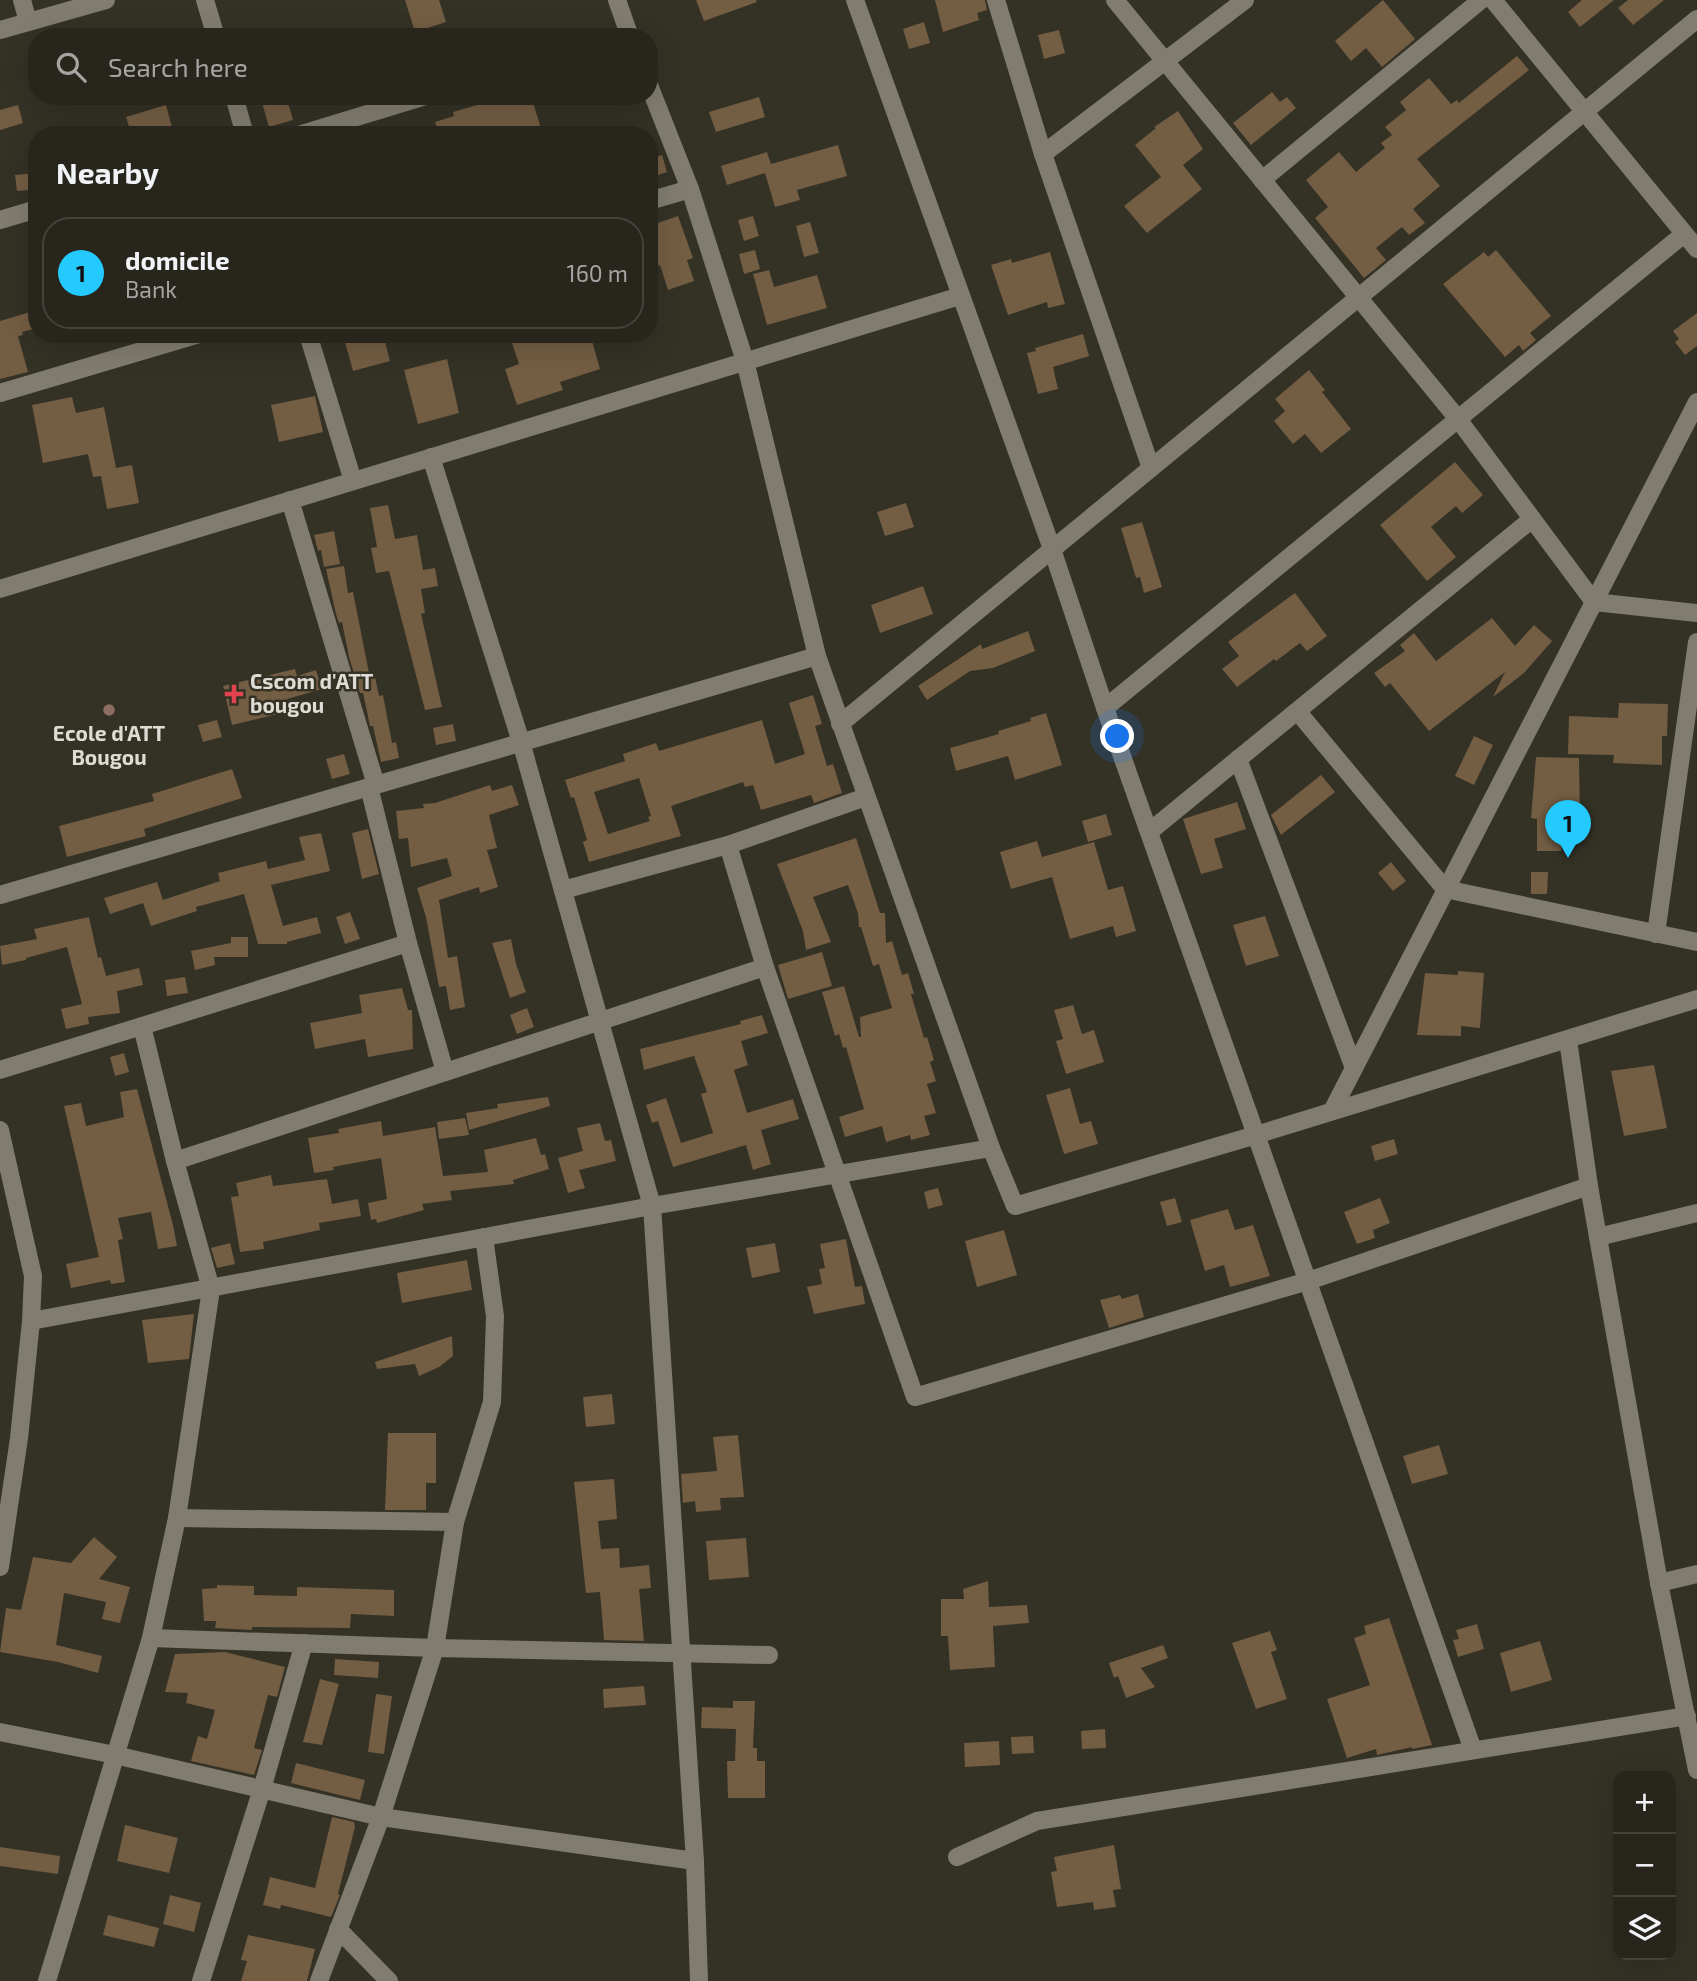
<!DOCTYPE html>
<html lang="en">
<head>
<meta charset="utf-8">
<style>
  :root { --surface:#27251c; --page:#2f2d25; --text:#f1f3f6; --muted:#a4a5a3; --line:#43423b; --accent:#24c9fe }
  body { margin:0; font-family:"Exo 2",sans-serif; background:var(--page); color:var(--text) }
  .controls { position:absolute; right:21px; bottom:21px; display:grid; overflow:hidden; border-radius:14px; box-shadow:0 7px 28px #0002 }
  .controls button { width:63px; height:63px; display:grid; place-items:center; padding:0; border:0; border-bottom:2px solid var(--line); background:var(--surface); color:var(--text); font:35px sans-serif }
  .you { position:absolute; left:1118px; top:737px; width:24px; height:24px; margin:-18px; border:5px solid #fff; border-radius:50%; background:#1a73e8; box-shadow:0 0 0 10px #1a73e833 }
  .badge { display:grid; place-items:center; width:46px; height:46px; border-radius:50%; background:var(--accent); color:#111; font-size:23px; font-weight:700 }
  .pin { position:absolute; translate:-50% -58px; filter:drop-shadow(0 2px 4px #0008) }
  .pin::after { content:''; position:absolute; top:37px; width:24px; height:21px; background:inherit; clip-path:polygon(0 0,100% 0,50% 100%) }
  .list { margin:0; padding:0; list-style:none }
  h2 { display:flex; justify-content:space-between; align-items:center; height:91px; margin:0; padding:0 28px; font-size:30px }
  h2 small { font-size:23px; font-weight:400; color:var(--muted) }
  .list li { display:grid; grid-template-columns:46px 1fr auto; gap:21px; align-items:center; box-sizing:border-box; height:112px; margin:0 14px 14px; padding:0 14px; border:2px solid var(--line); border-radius:28px }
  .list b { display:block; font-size:26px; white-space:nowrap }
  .list p { margin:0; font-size:23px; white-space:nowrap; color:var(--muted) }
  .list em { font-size:23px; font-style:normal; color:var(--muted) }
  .icon { flex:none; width:38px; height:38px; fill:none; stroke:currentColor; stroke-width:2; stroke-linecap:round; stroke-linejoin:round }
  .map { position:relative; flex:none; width:1697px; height:1981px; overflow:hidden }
  .search { position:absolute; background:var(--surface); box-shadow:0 7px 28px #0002; left:28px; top:28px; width:630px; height:77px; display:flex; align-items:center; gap:18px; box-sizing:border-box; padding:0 24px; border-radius:28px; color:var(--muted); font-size:26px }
  .panel { position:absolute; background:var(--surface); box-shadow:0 7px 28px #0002; left:28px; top:126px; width:630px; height:217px; border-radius:28px }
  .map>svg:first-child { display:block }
</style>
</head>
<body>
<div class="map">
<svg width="1697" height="1981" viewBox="0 0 1697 1981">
  <rect width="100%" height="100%" fill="#343125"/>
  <!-- building -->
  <g fill="#735d43" fill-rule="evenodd">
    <polygon points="405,0 439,0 446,22 415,32"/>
    <polygon points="696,0 756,0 757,2 704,21"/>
    <polygon points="935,0 985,0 987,10 977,13 979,20 943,32"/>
    <polygon points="1383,0 1415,39 1382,67 1366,48 1351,61 1335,41"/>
    <polygon points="1582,0 1614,0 1580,27 1568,12"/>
    <polygon points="1628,0 1664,0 1633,25 1618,8"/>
    <polygon points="924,22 930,43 909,49 903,29"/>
    <polygon points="1059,30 1065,53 1044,59 1038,35"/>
    <polygon points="1517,56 1529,70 1417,159 1440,186 1413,209 1425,223 1409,235 1402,227 1376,248 1386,260 1364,278 1315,218 1328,207 1306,180 1339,152 1356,172 1385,148 1381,143 1392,135 1385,127 1406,110 1400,102 1429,78 1451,104 1457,100 1459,103"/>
    <polygon points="1272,92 1280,102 1287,97 1296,108 1251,145 1233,123"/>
    <polygon points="260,96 286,96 293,120 269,127"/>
    <polygon points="479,96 531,96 543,135 439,135 435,122 454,116 453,112 481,104"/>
    <polygon points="759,97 765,117 716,132 709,112"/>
    <polygon points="18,105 23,123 0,130 0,110"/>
    <polygon points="166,105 174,135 141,135 140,130 131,133 126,117"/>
    <polygon points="1178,111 1203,149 1183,165 1202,189 1147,233 1124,206 1161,177 1135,145 1156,128 1154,127"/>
    <polygon points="838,145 847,176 797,190 800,200 775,207 765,173 727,185 721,166 767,152 771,164"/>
    <polygon points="662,155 667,172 649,178 649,159"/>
    <polygon points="37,173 37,189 17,191 15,175"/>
    <polygon points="678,216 693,258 687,260 694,281 668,290 660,265 649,268 649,226"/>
    <polygon points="753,216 759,236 744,241 738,220"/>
    <polygon points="810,222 819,253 804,257 796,226"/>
    <polygon points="755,250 760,269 744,274 739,254"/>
    <polygon points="1496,250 1551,316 1530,333 1536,340 1523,351 1519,345 1505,357 1443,284 1484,252 1488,257"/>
    <polygon points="1050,252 1065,304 1048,308 1047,302 1008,315 991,265 1011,259 1012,263"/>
    <polygon points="769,270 774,287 817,275 827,308 767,325 753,274"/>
    <polygon points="37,310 37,328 22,332 23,335 18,336 28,372 0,379 0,321"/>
    <polygon points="1697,313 1697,346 1685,355 1675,342 1679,339 1673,331"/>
    <polygon points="373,334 383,334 390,361 353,371 345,342"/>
    <polygon points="509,334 590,334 600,369 560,382 563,390 517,405 505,369 519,364"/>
    <polygon points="1083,334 1089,356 1053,367 1058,389 1038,394 1027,353 1036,351 1035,348"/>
    <polygon points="447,359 459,413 418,424 404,370"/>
    <polygon points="1309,370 1325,390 1322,392 1351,429 1321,453 1305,434 1293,444 1274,421 1285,411 1275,399"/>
    <polygon points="315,396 323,432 279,442 271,405"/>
    <polygon points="72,397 76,413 104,407 116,468 132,465 139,503 107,509 101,476 93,477 88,454 43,463 32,405"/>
    <polygon points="1455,462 1483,495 1462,513 1456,506 1431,527 1456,557 1427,581 1380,525"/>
    <polygon points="906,503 914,527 885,536 877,512"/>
    <polygon points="388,505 395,539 417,535 423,570 435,568 438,586 421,589 425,613 421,614 442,707 425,710 389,571 376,573 371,548 377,547 370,508"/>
    <polygon points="1142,522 1162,587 1144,593 1140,577 1136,578 1121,528"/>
    <polygon points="334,531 340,564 324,567 321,550 318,551 314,535"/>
    <polygon points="344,566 348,593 353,592 369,673 374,672 379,696 383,695 392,743 396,742 399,758 381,762 373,726 370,726 369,721 363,693 360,693 349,657 342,622 339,623 336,614 326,569"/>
    <polygon points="923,586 933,614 880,633 871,605"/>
    <polygon points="1295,593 1327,636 1307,651 1300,643 1276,661 1274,659 1237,687 1222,669 1239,656 1228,642"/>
    <polygon points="1492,618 1515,646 1534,625 1552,641 1524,673 1493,697 1505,672 1429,731 1390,683 1385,687 1374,673 1405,651 1400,645 1414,633 1436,661"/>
    <polygon points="1028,631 1035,651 993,668 970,671 927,700 918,686 981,644 982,649"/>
    <polygon points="295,669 297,676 316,670 322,689 287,699 290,711 232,725 223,686"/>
    <path d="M 813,695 L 822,724 L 815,726 L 827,766 L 833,764 L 842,793 L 814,803 L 811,795 L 761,810 L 753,785 L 745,787 L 743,782 L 671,806 L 681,836 L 589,862 L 583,842 L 587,840 L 574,797 L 571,798 L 565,780 L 625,761 L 623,754 L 656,743 L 659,751 L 762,720 L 775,764 L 805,754 L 789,703 ZM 639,778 L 651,816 L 648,817 L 650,821 L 608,834 L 594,792 Z"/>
    <polygon points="1619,703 1668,704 1667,736 1662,736 1662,765 1613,763 1614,755 1568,754 1569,716 1618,718"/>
    <polygon points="1046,713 1062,765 1015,780 1008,756 956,771 950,748 999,734 998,731 1031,721 1030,718"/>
    <polygon points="217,720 222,737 203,742 198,725"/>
    <polygon points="453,724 456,741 436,745 433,728"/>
    <polygon points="1474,736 1493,745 1474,785 1455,776"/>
    <polygon points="344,754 350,774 332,779 326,759"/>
    <polygon points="1536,757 1579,758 1580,821 1573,821 1573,841 1561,840 1561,851 1537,851 1537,819 1531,818"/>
    <polygon points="232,769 242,798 144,829 146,836 67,857 59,826 154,801 152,794"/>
    <polygon points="1321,775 1335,792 1281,835 1271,815"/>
    <polygon points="490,785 492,791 512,785 519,805 489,815 497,848 487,850 498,887 480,893 479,887 439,900 448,958 457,956 465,1007 450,1010 446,986 439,987 426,917 417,888 452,876 447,858 411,867 408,838 399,839 396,811 424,808 423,804 435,803"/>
    <polygon points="1237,802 1246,829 1214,839 1223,868 1201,874 1183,819"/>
    <polygon points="1106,814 1112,835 1088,842 1082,821"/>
    <polygon points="368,829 379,874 362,879 352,833"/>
    <polygon points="321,833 330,871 271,885 283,926 317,917 321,933 287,942 287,944 258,944 244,894 196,907 197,911 151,926 143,903 110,914 104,898 157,882 163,900 220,881 218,873 266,861 268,869 305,860 299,837"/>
    <polygon points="856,838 880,913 885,913 886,943 892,941 902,975 908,973 914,994 911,994 924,1038 927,1037 934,1060 930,1062 936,1081 927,1084 936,1113 924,1116 930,1135 911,1140 910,1135 886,1142 882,1126 845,1137 839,1117 864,1109 846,1047 843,1048 839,1034 835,1036 822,992 844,986 859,1037 861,1037 860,1017 892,1008 879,964 873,966 861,927 859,927 858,913 848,885 813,897 831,942 806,950 803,931 777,864"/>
    <polygon points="1037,841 1042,857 1094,842 1108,890 1123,886 1136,931 1116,937 1113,926 1070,939 1052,877 1011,889 1000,852"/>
    <polygon points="1391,862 1406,881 1393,891 1378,873"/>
    <polygon points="1531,872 1548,872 1547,894 1531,894"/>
    <polygon points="350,912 360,939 345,944 336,917"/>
    <polygon points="1265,916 1279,956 1246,966 1233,925"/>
    <polygon points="89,917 98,958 101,957 106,976 139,968 143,985 117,991 120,1013 88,1017 89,1024 66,1029 61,1009 82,1004 67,947 26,958 26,960 2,965 0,946 37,939 34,929"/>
    <polygon points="231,937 248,937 248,957 214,957 215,965 195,970 191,951 231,943"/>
    <polygon points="511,939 516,964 526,992 510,998 492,943"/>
    <polygon points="822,952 832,986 788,999 778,965"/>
    <polygon points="1458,971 1484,973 1480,1028 1461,1026 1461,1036 1417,1035 1425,973 1458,975"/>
    <polygon points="185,977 188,993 167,996 165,980"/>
    <polygon points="402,988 408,1010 412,1010 413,1049 368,1057 365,1039 315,1049 310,1023 362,1013 359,995"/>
    <polygon points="1073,1005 1082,1034 1094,1030 1104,1062 1066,1074 1056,1041 1063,1039 1054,1010"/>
    <polygon points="527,1008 534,1027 517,1034 510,1015"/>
    <polygon points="762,1015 768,1033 741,1041 748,1065 734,1070 747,1113 793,1099 799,1119 761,1130 771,1164 753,1170 746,1145 673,1167 658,1121 652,1123 646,1105 666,1098 681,1143 713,1133 701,1094 707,1092 694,1056 644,1070 640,1049 741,1024 740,1021"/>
    <polygon points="124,1053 129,1072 115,1076 110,1057"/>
    <polygon points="1654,1065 1667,1128 1624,1136 1611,1071"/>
    <polygon points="1070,1088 1080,1124 1091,1121 1098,1144 1064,1154 1046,1095"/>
    <polygon points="137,1089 173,1225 177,1246 158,1249 151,1212 118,1218 123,1239 118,1240 125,1282 111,1284 110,1280 71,1288 66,1264 99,1257 64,1106 81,1103 86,1126 124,1117 120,1092"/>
    <polygon points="548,1097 550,1106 469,1130 466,1113 498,1108 497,1104"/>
    <polygon points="465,1118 469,1135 439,1139 437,1122"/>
    <polygon points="381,1121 383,1136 435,1127 443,1176 488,1172 484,1150 536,1138 541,1155 545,1154 549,1169 513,1180 514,1184 450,1191 452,1200 422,1204 424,1210 377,1223 376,1219 371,1220 368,1203 387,1199 381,1158 333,1167 334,1170 314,1173 308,1138 339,1133 338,1129"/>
    <polygon points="600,1123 605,1141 611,1140 616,1161 579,1170 585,1188 568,1193 558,1158 583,1151 577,1128"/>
    <polygon points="1394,1139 1398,1154 1375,1161 1371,1146"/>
    <polygon points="271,1175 273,1186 327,1179 332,1204 358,1199 361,1216 319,1223 320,1230 263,1242 264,1249 240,1252 231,1197 239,1196 236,1183"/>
    <polygon points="938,1188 943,1205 928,1209 924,1192"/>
    <polygon points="1175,1198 1182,1222 1167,1226 1160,1202"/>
    <polygon points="1380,1198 1390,1223 1373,1230 1375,1238 1357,1244 1344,1212"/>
    <polygon points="1228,1209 1235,1230 1253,1225 1270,1276 1230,1287 1224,1265 1205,1271 1190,1220"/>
    <polygon points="1004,1230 1017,1275 977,1287 965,1241"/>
    <polygon points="846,1239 855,1287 862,1286 865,1304 814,1314 807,1287 822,1284 819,1269 825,1268 820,1244"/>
    <polygon points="230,1243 235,1264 217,1268 211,1248"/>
    <polygon points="775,1243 780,1272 752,1278 746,1248"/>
    <polygon points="467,1260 472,1290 402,1303 397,1273"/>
    <polygon points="1138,1294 1144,1317 1109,1328 1100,1300 1120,1295 1122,1299"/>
    <polygon points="194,1314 189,1359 148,1363 142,1320"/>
    <polygon points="452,1336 453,1356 439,1367 419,1376 415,1364 377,1369 375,1362"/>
    <polygon points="612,1394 615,1424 586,1427 583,1397"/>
    <polygon points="388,1433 436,1433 436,1483 426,1483 426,1510 385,1510"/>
    <polygon points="738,1435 744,1497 720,1498 721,1510 696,1512 695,1501 683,1503 681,1474 717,1471 713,1437"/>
    <polygon points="1439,1445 1448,1474 1412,1484 1403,1456"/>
    <polygon points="614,1479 617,1519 598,1521 601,1549 619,1548 620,1568 649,1565 651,1588 639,1589 644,1641 604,1640 600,1592 586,1593 574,1482"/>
    <polygon points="94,1537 117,1557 99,1579 130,1587 120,1623 102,1619 106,1602 64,1593 56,1645 102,1656 98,1673 58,1662 0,1652 6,1608 21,1610 33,1557 71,1563"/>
    <polygon points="746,1538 749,1577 709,1580 706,1541"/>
    <polygon points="988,1581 989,1607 1027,1605 1029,1623 993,1626 995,1667 950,1670 948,1636 941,1636 941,1599 964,1599 963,1589"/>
    <polygon points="217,1585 254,1586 254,1595 297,1596 297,1587 394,1590 394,1616 351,1614 350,1628 252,1627 252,1630 215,1628 216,1621 204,1621 202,1589 217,1588"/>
    <polygon points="1389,1618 1432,1745 1412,1749 1412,1747 1377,1755 1376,1749 1347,1758 1327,1699 1370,1685 1354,1638 1366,1634 1364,1626"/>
    <polygon points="1477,1624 1484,1649 1458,1657 1453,1640 1459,1639 1456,1630"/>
    <polygon points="1270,1631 1277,1650 1271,1652 1287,1699 1256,1709 1232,1643"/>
    <polygon points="1540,1641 1552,1680 1511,1692 1500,1653"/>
    <polygon points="1163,1645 1168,1658 1141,1668 1155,1687 1126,1698 1118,1676 1114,1678 1109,1663"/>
    <polygon points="225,1652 285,1667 277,1697 268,1695 254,1748 262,1750 254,1775 191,1761 198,1736 207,1739 215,1710 186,1703 188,1693 165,1692 175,1654"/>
    <polygon points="335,1659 379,1662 378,1678 334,1675"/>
    <polygon points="320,1679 339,1684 322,1745 303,1742"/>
    <polygon points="644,1686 646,1705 604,1708 603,1689"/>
    <polygon points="376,1694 392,1696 384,1754 368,1752"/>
    <polygon points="733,1701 755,1701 753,1748 757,1748 757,1761 765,1761 765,1798 728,1798 727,1761 735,1761 736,1729 701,1728 702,1707 733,1708"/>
    <polygon points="1105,1729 1106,1748 1082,1749 1081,1731"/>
    <polygon points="1033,1736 1034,1753 1012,1754 1011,1737"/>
    <polygon points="999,1741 1000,1765 965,1767 964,1743"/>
    <polygon points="296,1763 365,1780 360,1800 291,1783"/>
    <polygon points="332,1817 354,1822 355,1827 338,1894 340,1895 331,1917 281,1905 280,1909 263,1905 270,1877 315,1888"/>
    <polygon points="125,1825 178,1838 169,1873 117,1861"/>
    <polygon points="1114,1845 1121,1889 1113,1890 1116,1907 1094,1910 1093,1902 1057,1907 1051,1872 1057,1871 1054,1857"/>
    <polygon points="0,1847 60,1856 58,1874 0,1866"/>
    <polygon points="170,1895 201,1903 194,1932 163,1924"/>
    <polygon points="108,1915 159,1928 154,1947 103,1935"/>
    <polygon points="248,1935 315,1949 307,1981 241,1981 247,1961 241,1960"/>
  </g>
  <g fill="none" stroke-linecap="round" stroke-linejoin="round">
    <!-- minor -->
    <g stroke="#807c6f" stroke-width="18">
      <polyline points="22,0 28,22"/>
      <polyline points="205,0 216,37"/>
      <polyline points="617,0 630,37"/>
      <polyline points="996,0 1043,154 1151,468"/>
      <polyline points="1115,0 1458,419 1594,602 1697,613"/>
      <polyline points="1493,0 1697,249"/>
      <polyline points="0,30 106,0"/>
      <polyline points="649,85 690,189 745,361 817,656 991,1148 1015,1206 1256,1135 1473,1750"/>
      <polyline points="234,96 245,135"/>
      <polyline points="298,135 426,96"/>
      <polyline points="1043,154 1245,0"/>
      <polyline points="1262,180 1481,0"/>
      <polyline points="649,201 690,189"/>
      <polyline points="0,220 37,209"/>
      <polyline points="308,334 353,481"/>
      <polyline points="0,393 199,334"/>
      <polyline points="431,457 521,742 652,1206 695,1861"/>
      <polyline points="290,500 376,785"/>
      <polyline points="0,589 960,296"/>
      <polyline points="1105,708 1684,234"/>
      <polyline points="1298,712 1445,889 1697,942"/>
      <polyline points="840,724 1697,19"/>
      <polyline points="1238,759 1354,1068"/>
      <polyline points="369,787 408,943 445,1072"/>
      <polyline points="1149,832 1532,519"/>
      <polyline points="728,845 765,967 915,1397 1308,1281 1589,1186"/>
      <polyline points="563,890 728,845 866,797"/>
      <polyline points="0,895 817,656"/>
      <polyline points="1656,934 1697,642"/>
      <polyline points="142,1026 408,943"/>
      <polyline points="1568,1040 1589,1186 1659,1583 1697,1770"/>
      <polyline points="0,1070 142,1026 175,1161 211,1289 177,1518 151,1638 47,1981"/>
      <polyline points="1332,1111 1697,402"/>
      <polyline points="0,1130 33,1276 31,1321 19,1438 0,1567"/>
      <polyline points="175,1161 765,967"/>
      <polyline points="1598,1237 1697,1213"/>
      <polyline points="31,1321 652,1206 991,1148"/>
      <polyline points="177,1518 455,1522"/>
      <polyline points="1659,1583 1697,1574"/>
      <polyline points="151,1638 435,1648 769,1655"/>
      <polyline points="0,1732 115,1755 381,1817 695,1861 699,1981"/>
      <polyline points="957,1857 1037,1821 1687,1716"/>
      <polyline points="338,1929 389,1981"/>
      <polyline points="201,1981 262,1789 304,1643"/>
      <polyline points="319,1981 381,1817 435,1648 455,1522 492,1402 495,1316 484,1237"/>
    </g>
    <!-- tertiary -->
    <polyline stroke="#807c6f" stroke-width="18" points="855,0 1052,549 1105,708 1256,1135 1697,999"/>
  </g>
  <!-- markers -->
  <path fill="#e0444e" stroke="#343125" stroke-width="2.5" d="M230.5 683.5h7v7h7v7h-7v7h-7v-7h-7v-7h7z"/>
  <circle fill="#8d6e63" stroke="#343125" stroke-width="2.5" cx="109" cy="710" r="7"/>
  <g text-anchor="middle" stroke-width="5" stroke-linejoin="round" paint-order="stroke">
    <!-- poi labels -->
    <g font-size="21" font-weight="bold" fill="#dedcd5" stroke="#343125" text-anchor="start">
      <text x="250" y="689">Cscom d'ATT<tspan x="250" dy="24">bougou</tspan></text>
      <text x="109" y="741" text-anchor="middle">Ecole d'ATT<tspan x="109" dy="24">Bougou</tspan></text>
    </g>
  </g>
</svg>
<div class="controls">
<button>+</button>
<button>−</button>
<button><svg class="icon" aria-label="layers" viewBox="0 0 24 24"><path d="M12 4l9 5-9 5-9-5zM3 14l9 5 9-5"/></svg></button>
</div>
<div class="you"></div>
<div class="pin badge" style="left:1568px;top:858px">1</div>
<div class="search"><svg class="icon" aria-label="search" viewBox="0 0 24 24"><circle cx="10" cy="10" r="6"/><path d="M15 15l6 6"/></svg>Search here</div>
<section class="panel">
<h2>Nearby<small></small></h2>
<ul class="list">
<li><span class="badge">1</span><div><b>domicile</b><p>Bank</p></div><em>160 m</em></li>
</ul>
</section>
</div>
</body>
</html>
